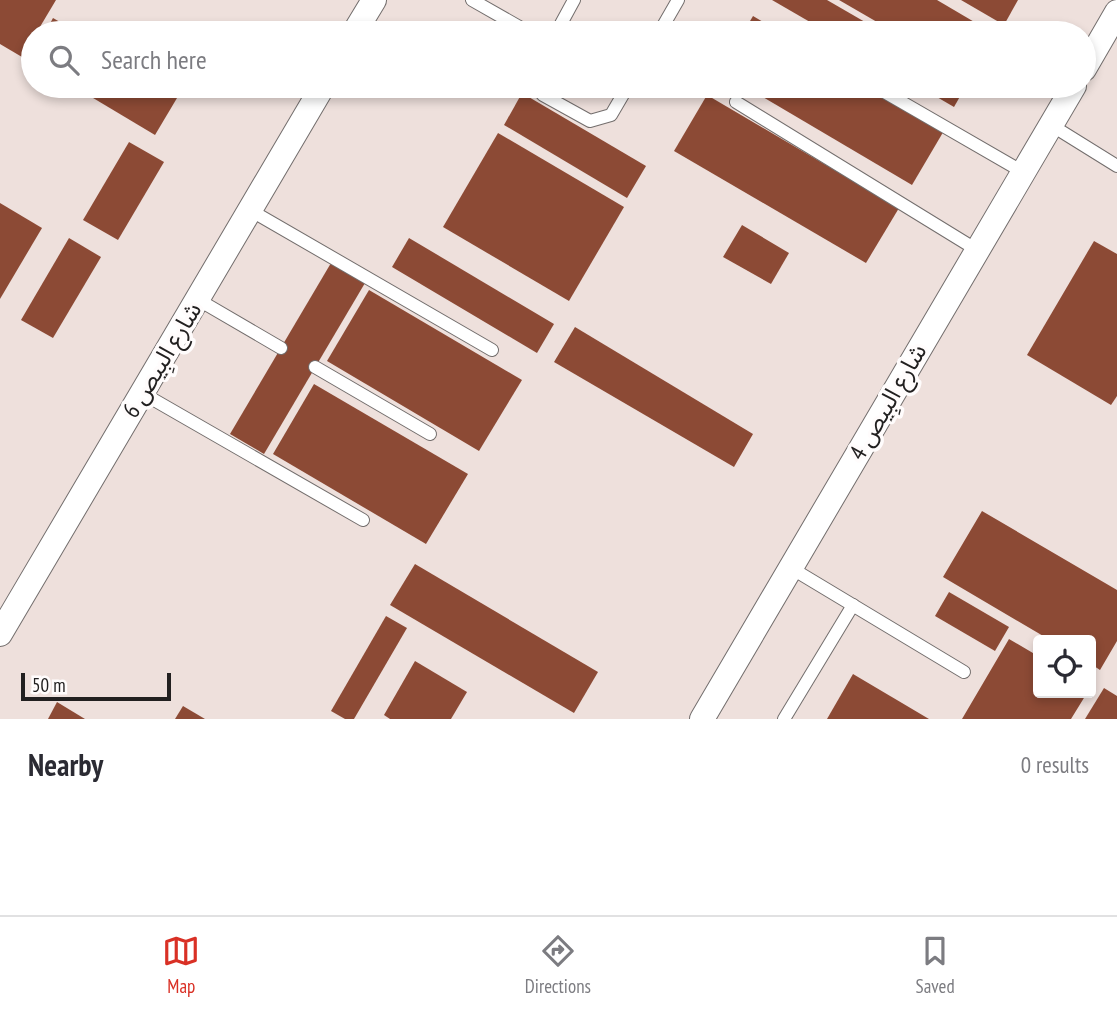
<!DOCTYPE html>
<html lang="en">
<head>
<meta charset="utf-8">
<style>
  :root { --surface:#fff; --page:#f2f2f3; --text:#2b2b33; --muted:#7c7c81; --line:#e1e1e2; --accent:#d93025 }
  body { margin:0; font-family:"PT Sans Narrow","Noto Sans Arabic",sans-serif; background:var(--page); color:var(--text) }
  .controls { position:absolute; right:21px; bottom:21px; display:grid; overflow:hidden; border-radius:7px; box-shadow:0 4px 10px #0003 }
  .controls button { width:63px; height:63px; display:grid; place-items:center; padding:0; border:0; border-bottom:2px solid var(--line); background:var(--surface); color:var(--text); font:35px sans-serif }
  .scale { position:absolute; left:21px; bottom:18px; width:150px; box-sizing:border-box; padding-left:7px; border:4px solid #222020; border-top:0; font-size:19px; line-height:24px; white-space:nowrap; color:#222020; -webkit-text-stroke:5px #fffcfc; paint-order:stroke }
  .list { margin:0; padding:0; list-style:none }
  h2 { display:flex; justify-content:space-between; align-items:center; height:91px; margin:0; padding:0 28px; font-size:30px }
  h2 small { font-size:23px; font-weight:400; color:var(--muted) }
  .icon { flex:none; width:38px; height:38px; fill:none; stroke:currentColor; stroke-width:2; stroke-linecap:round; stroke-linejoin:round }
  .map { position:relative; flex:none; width:1117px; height:719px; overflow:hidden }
  .search { position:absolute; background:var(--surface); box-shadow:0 4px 10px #0003; left:21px; right:21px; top:21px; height:77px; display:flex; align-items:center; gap:18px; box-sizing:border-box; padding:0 24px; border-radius:38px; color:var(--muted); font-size:26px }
  .sheet { height:196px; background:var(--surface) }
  nav { display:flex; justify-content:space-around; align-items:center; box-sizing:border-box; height:98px; border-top:2px solid var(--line); background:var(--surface); font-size:19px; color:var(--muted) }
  nav a { display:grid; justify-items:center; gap:4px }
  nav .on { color:var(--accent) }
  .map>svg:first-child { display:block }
</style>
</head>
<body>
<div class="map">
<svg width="1117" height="719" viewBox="0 0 1117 719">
  <rect width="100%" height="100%" fill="#f4eeed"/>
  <!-- built -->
  <path fill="#eee0dc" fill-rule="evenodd" d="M 0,0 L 1117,0 L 1117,719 L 0,719 ZM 33,33 L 1084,33 L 1084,86 L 33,86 ZM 1038,640 L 1091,640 L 1091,693 L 1038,693 Z"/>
  <!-- building -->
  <g fill="#8c4a35">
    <polygon points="0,0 56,0 22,57 0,44"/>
    <polygon points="772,0 827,0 884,33 829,33"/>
    <polygon points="839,0 937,0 993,33 896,33"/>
    <polygon points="961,0 1018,0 1004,25"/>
    <polygon points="753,16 782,33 743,33"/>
    <polygon points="53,18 79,33 45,33"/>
    <polygon points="73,86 168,86 180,93 155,135"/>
    <polygon points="744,86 871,86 945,129 912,185"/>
    <polygon points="918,86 966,86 954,107"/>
    <polygon points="522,93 646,166 627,198 504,125"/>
    <polygon points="707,95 899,208 866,263 674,151"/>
    <polygon points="498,133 624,207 569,301 443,227"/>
    <polygon points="129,142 164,162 118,240 83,220"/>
    <polygon points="0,203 42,228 0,299"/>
    <polygon points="742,225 789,253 771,284 723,257"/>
    <polygon points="69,238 101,257 53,338 21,320"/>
    <polygon points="409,238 554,324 537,353 392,267"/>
    <polygon points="1094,241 1117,254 1117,396 1111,405 1027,355"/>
    <polygon points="331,263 365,283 264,454 230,434"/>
    <polygon points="369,290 522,380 479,451 327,361"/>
    <polygon points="575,327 753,434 734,467 554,362"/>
    <polygon points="314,384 468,474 426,544 273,454"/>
    <polygon points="982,511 1117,590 1117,641 1100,670 1091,664 1091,640 1050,640 943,577"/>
    <polygon points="415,564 598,672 574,713 390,605"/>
    <polygon points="949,592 1009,627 995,651 935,616"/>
    <polygon points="386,616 407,628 354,719 345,719 331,711"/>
    <polygon points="1009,639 1038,656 1038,693 1087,693 1071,719 962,719"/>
    <polygon points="415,661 467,692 451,719 390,719 384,715"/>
    <polygon points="853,674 929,719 827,719"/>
    <polygon points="1104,688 1117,696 1117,719 1085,719"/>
    <polygon points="57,702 85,719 48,719"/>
    <polygon points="183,706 205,719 175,719"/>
  </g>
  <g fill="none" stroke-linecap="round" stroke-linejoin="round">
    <!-- service casing -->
    <g stroke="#736e6d" stroke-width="14">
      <g id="service">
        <polyline points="472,0 530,33"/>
        <polyline points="556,33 574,0"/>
        <polyline points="659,33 678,0"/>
        <polyline points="535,86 543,95 590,121 611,115 628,86"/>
        <polyline points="874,86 1023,172"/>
        <polyline points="736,102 977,250"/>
        <polyline points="1051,125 1117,166"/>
        <polyline points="250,210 492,350"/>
        <polyline points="197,299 281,348"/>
        <polyline points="315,367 430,434"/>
        <polyline points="142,393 363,520"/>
        <polyline points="791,568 964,672"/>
        <polyline points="784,719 853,605"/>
      </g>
    </g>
    <!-- minor casing -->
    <g stroke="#736e6d" stroke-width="26">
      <g id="minor">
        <polyline points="354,33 374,0"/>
        <polyline points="1084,69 1117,12"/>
        <polyline points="0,634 323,86"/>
        <polyline points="702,719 1074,86"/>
      </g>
    </g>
    <!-- service -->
    <use href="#service" stroke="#fff" stroke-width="12"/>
    <!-- minor -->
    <use href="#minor" stroke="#fff" stroke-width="24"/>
  </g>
  <g text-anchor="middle" stroke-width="7" stroke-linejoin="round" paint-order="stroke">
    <!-- street labels -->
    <g font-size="24" fill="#222020" stroke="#fffcfc">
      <text transform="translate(162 360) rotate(-59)" y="8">شارع البِيص 6</text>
      <text transform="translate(888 402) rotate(-60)" y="8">شارع البِيص 4</text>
    </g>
  </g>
</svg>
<div class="controls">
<button><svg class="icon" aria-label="locate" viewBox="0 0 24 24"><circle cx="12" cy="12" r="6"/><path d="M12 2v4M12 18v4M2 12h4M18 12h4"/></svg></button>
</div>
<div class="scale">50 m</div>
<div class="search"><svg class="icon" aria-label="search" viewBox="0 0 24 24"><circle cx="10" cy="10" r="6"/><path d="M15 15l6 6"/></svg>Search here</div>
</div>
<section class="sheet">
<h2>Nearby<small>0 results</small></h2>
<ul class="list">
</ul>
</section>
<nav>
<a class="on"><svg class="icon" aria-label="map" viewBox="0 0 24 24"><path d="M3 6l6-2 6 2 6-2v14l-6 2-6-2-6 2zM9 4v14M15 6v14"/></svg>Map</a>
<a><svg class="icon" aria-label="directions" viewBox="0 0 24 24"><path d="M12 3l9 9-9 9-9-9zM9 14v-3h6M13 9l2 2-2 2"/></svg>Directions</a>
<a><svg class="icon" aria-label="saved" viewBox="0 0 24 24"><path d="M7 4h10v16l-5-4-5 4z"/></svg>Saved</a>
</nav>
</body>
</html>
